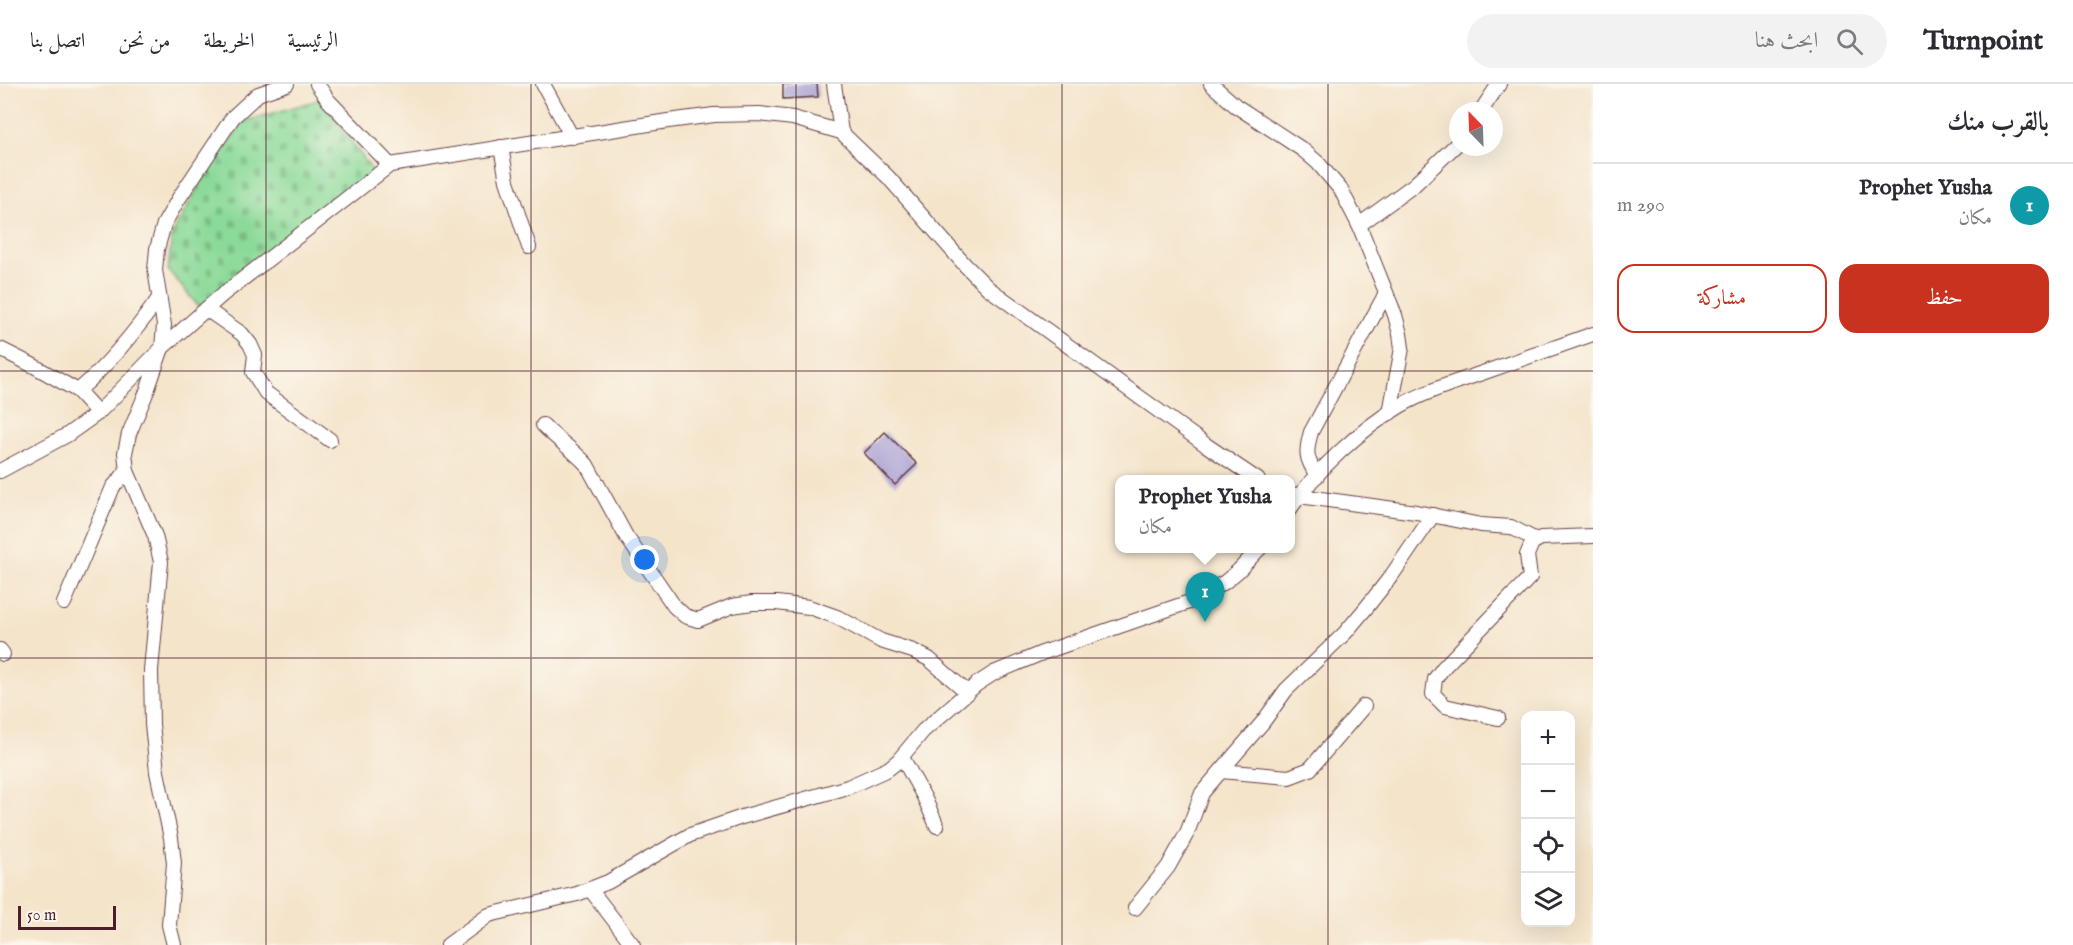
<!DOCTYPE html>
<html lang="ar">
<head>
<meta charset="utf-8">
<style>
  :root { --surface:#fff; --page:#f2f2f3; --text:#2b2b33; --muted:#7c7c81; --line:#e1e1e2; --accent:#c8321e }
  body { margin:0; font-family:"IM FELL English",Amiri,serif; background:var(--page); color:var(--text); direction:rtl }
  .controls { position:absolute; right:18px; bottom:18px; display:grid; overflow:hidden; border-radius:12px; box-shadow:0 6px 24px #0002 }
  .controls button { width:54px; height:54px; display:grid; place-items:center; padding:0; border:0; border-bottom:2px solid var(--line); background:var(--surface); color:var(--text); font:30px sans-serif }
  .compass { position:absolute; left:1449px; top:18px; width:54px; height:54px; border-radius:50%; background:var(--surface); box-shadow:0 6px 24px #0002; rotate:337deg }
  .scale { position:absolute; left:18px; bottom:15px; width:98px; box-sizing:border-box; padding-left:6px; border:3px solid #4a1f2b; border-top:0; font-size:16px; line-height:21px; white-space:nowrap; color:#4a1f2b; -webkit-text-stroke:4px #fbf7ec; paint-order:stroke }
  .you { position:absolute; left:645px; top:476px; width:21px; height:21px; margin:-15px; border:4px solid #fff; border-radius:50%; background:#1a73e8; box-shadow:0 0 0 9px #1a73e833 }
  .badge { display:grid; place-items:center; width:39px; height:39px; border-radius:50%; background:var(--accent); color:#fff; font-size:20px; font-weight:700 }
  .pin { position:absolute; translate:-50% -50px; filter:drop-shadow(0 2px 3px #0008) }
  .pin::after { content:''; position:absolute; top:32px; width:21px; height:18px; background:inherit; clip-path:polygon(0 0,100% 0,50% 100%) }
  .popup { position:absolute; left:1115px; top:391px; width:180px; height:78px; box-sizing:border-box; display:grid; place-content:center; border-radius:12px; background:var(--surface); filter:drop-shadow(0 2px 4px #0005); font-size:20px; white-space:nowrap; color:var(--muted) }
  .popup b { font-size:22px; color:var(--text) }
  .popup::after { content:''; position:absolute; left:50%; top:100%; margin-left:-12px; border:12px solid transparent; border-top-color:var(--surface) }
  .list { margin:0; padding:0; list-style:none }
  h2 { display:flex; justify-content:space-between; align-items:center; height:78px; margin:0; padding:0 24px; font-size:26px }
  h2 small { font-size:20px; font-weight:400; color:var(--muted) }
  .list li { display:grid; grid-template-columns:39px 1fr auto; gap:18px; align-items:center; box-sizing:border-box; height:84px; padding:0 24px; border-top:2px solid var(--line) }
  .list b { display:block; font-size:22px; white-space:nowrap }
  .list p { margin:0; font-size:20px; white-space:nowrap; color:var(--muted) }
  .list em { font-size:20px; font-style:normal; color:var(--muted) }
  .actions { display:flex; gap:12px; padding:18px 24px }
  .actions a { flex:1; padding:14px 0; border:2px solid var(--accent); border-radius:18px; text-align:center; font-size:21px; color:var(--accent) }
  .actions .main { background:var(--accent); color:#fff }
  .icon { flex:none; width:33px; height:33px; fill:none; stroke:currentColor; stroke-width:2; stroke-linecap:round; stroke-linejoin:round }
  .map { position:relative; flex:none; width:1593px; height:861px; overflow:hidden; direction:ltr }
  header { display:flex; align-items:center; gap:36px; box-sizing:border-box; height:84px; padding:0 30px; background:var(--surface); border-bottom:2px solid var(--line) }
  header strong { font-size:28px }
  nav { display:flex; gap:33px; margin-inline-start:auto; font-size:21px }
  .search { width:420px; height:54px; background:var(--page); display:flex; align-items:center; gap:15px; box-sizing:border-box; padding:0 21px; border-radius:33px; color:var(--muted); font-size:22px }
  main { display:flex }
  aside { flex:1; background:var(--surface) }
  .map>svg:first-child { display:block }
</style>
</head>
<body>
<header>
<strong>Turnpoint</strong>
<div class="search"><svg class="icon" aria-label="search" viewBox="0 0 24 24"><circle cx="10" cy="10" r="6"/><path d="M15 15l6 6"/></svg>ابحث هنا</div>
<nav><a>الرئيسية</a><a>الخريطة</a><a>من نحن</a><a>اتصل بنا</a></nav>
</header>
<main>
<aside>
<h2>بالقرب منك<small></small></h2>
<ul class="list">
<li><span class="badge" style="background:#0f9aa8">1</span><div><b>Prophet Yusha</b><p>مكان</p></div><em>290 m</em></li>
</ul>
<div class="actions"><a class="main">حفظ</a><a>مشاركة</a></div>
</aside>
<div class="map">
<svg width="1593" height="861" viewBox="0 0 1593 861">
  <defs>
    <pattern id="cemetery-stones" width="16" height="16" patternUnits="userSpaceOnUse" patternTransform="scale(1.5)"><rect width="16" height="16" fill="#8bda99"/><path d="M2 7V4a2 2 0 0 1 4 0v3zM10 15v-3a2 2 0 0 1 4 0v3z" fill="#79bb84"/></pattern>
  </defs>
  <rect width="100%" height="100%" fill="#fbf7ec"/>
  <filter id="ink" filterUnits="userSpaceOnUse"><feTurbulence type="fractalNoise" baseFrequency=".0167" numOctaves="2"/><feDisplacementMap in="SourceGraphic" scale="12" xChannelSelector="R" yChannelSelector="G"/><feConvolveMatrix kernelMatrix="1 2 1 2 8 2 1 2 1" color-interpolation-filters="sRGB"/></filter>
  <filter id="wash" filterUnits="userSpaceOnUse"><feTurbulence type="fractalNoise" baseFrequency=".008" numOctaves="4" result="noise"/><feDisplacementMap in="SourceGraphic" scale="24" xChannelSelector="R" yChannelSelector="G"/><feGaussianBlur stdDeviation="1.35" result="paint"/><feColorMatrix in="noise" values="0 0 0 0 0 0 0 0 0 0 0 0 0 0 0 0 0 1.4 0 .05"/><feComposite in="paint" operator="in"/></filter>
  <g filter="url(#wash)">
    <rect width="100%" height="100%" fill="#f4e4ca"/>
    <!-- cemetery -->
    <polygon fill="url(#cemetery-stones)" stroke="#6a7c62" stroke-width="1.5" points="321,15 375,90 199,223 168,186 172,151 199,101 243,38"/>
    <g id="blocks">
      <!-- building -->
      <g fill="#a69dd2">
        <polygon points="783,0 817,0 818,13 783,15"/>
        <polygon points="885,348 917,380 895,401 864,369"/>
      </g>
    </g>
  </g>
  <g filter="url(#ink)">
    <use href="#blocks" fill-opacity="0" stroke="#643d43" stroke-width="1.5"/>
    <g fill="none" stroke-linecap="round" stroke-linejoin="round">
      <!-- minor casing -->
      <g stroke="#643d43" stroke-width="16">
        <g id="minor">
          <polyline points="317,0 328,16 390,81"/>
          <polyline points="543,0 572,53"/>
          <polyline points="834,0 841,48"/>
          <polyline points="1211,0 1236,22 1303,66 1318,79 1341,106 1359,141 1414,101 1458,59"/>
          <polyline points="1481,27 1499,0"/>
          <polyline points="501,63 507,97 529,163"/>
          <polyline points="1359,141 1395,231 1400,250 1402,264 1390,329"/>
          <polyline points="206,225 242,250 250,260 255,271 253,288 266,309 330,356"/>
          <polyline points="0,265 34,282 78,307 98,329"/>
          <path d="M 78,307 C 110,279 135,248 159,214"/>
          <path d="M 543,341 C 557,356 574,366 587,381 L 626,452 L 674,522 L 685,532 L 698,536 L 732,522 L 752,519 L 777,519 L 809,523 L 837,533 L 881,557 L 913,567 L 929,575 L 967,608"/>
          <polyline points="0,387 67,351 98,329 162,264 222,211 390,81 668,37 714,31 759,30 793,34 841,48 888,93 965,181 988,204 1206,361 1258,396"/>
          <path d="M 1317,392 C 1306,374 1305,369 1311,348 L 1386,209"/>
          <polyline points="1292,410 1299,412 1416,428 1481,441 1511,443 1536,456"/>
          <path d="M 1290,425 C 1315,387 1361,345 1400,322 C 1426,307 1457,298 1485,288 C 1521,275 1557,263 1593,250"/>
          <polyline points="64,519 113,403 127,387"/>
          <polyline points="0,566 3,570"/>
          <polyline points="1498,634 1445,622 1433,610 1435,595 1443,584 1530,493 1527,471 1532,459 1541,454 1593,452"/>
          <polyline points="902,673 924,713 937,742"/>
          <polyline points="1221,687 1289,693 1310,685 1364,622"/>
          <polyline points="590,805 633,861"/>
          <polyline points="1135,824 1168,783 1187,749 1202,709 1263,638 1286,606 1345,549 1366,524 1392,491 1433,431"/>
          <polyline points="174,861 169,841 174,779 171,754 157,688 152,640 151,586 161,478 155,452 127,387 125,369 129,350 147,307 162,264 164,241 155,186 157,165 164,140 179,114 233,33 258,10 287,0"/>
          <polyline points="448,861 489,831 577,810 608,798 690,751 742,733 848,703 888,685 898,677 923,647 977,600 994,589 1042,569 1192,517 1225,498 1238,487 1260,464"/>
        </g>
      </g>
      <!-- minor -->
      <use href="#minor" stroke="#fff" stroke-width="14"/>
    </g>
  </g>
  <!-- grid -->
  <path fill="none" stroke="#4a1f2b" stroke-width="1.5" stroke-opacity="0.55" d="M 266,0 L 266,861M 531,0 L 531,861M 796,0 L 796,861M 1062,0 L 1062,861M 1328,0 L 1328,861M 0,287 L 1593,287M 0,574 L 1593,574"/>
</svg>
<div class="controls">
<button>+</button>
<button>−</button>
<button><svg class="icon" aria-label="locate" viewBox="0 0 24 24"><circle cx="12" cy="12" r="6"/><path d="M12 2v4M12 18v4M2 12h4M18 12h4"/></svg></button>
<button><svg class="icon" aria-label="layers" viewBox="0 0 24 24"><path d="M12 4l9 5-9 5-9-5zM3 14l9 5 9-5"/></svg></button>
</div>
<svg class="compass" viewBox="-18 -18 36 36"><path d="M0-13l5 13h-10z" fill="#e53935"/><path d="M0 13l5-13h-10z" fill="#7c7c81"/></svg>
<div class="scale">50 m</div>
<div class="you"></div>
<div class="pin badge" style="left:1205px;top:538px;background:#0f9aa8">1</div>
<div class="popup"><b>Prophet Yusha</b>مكان</div>
</div>
</main>
</body>
</html>
